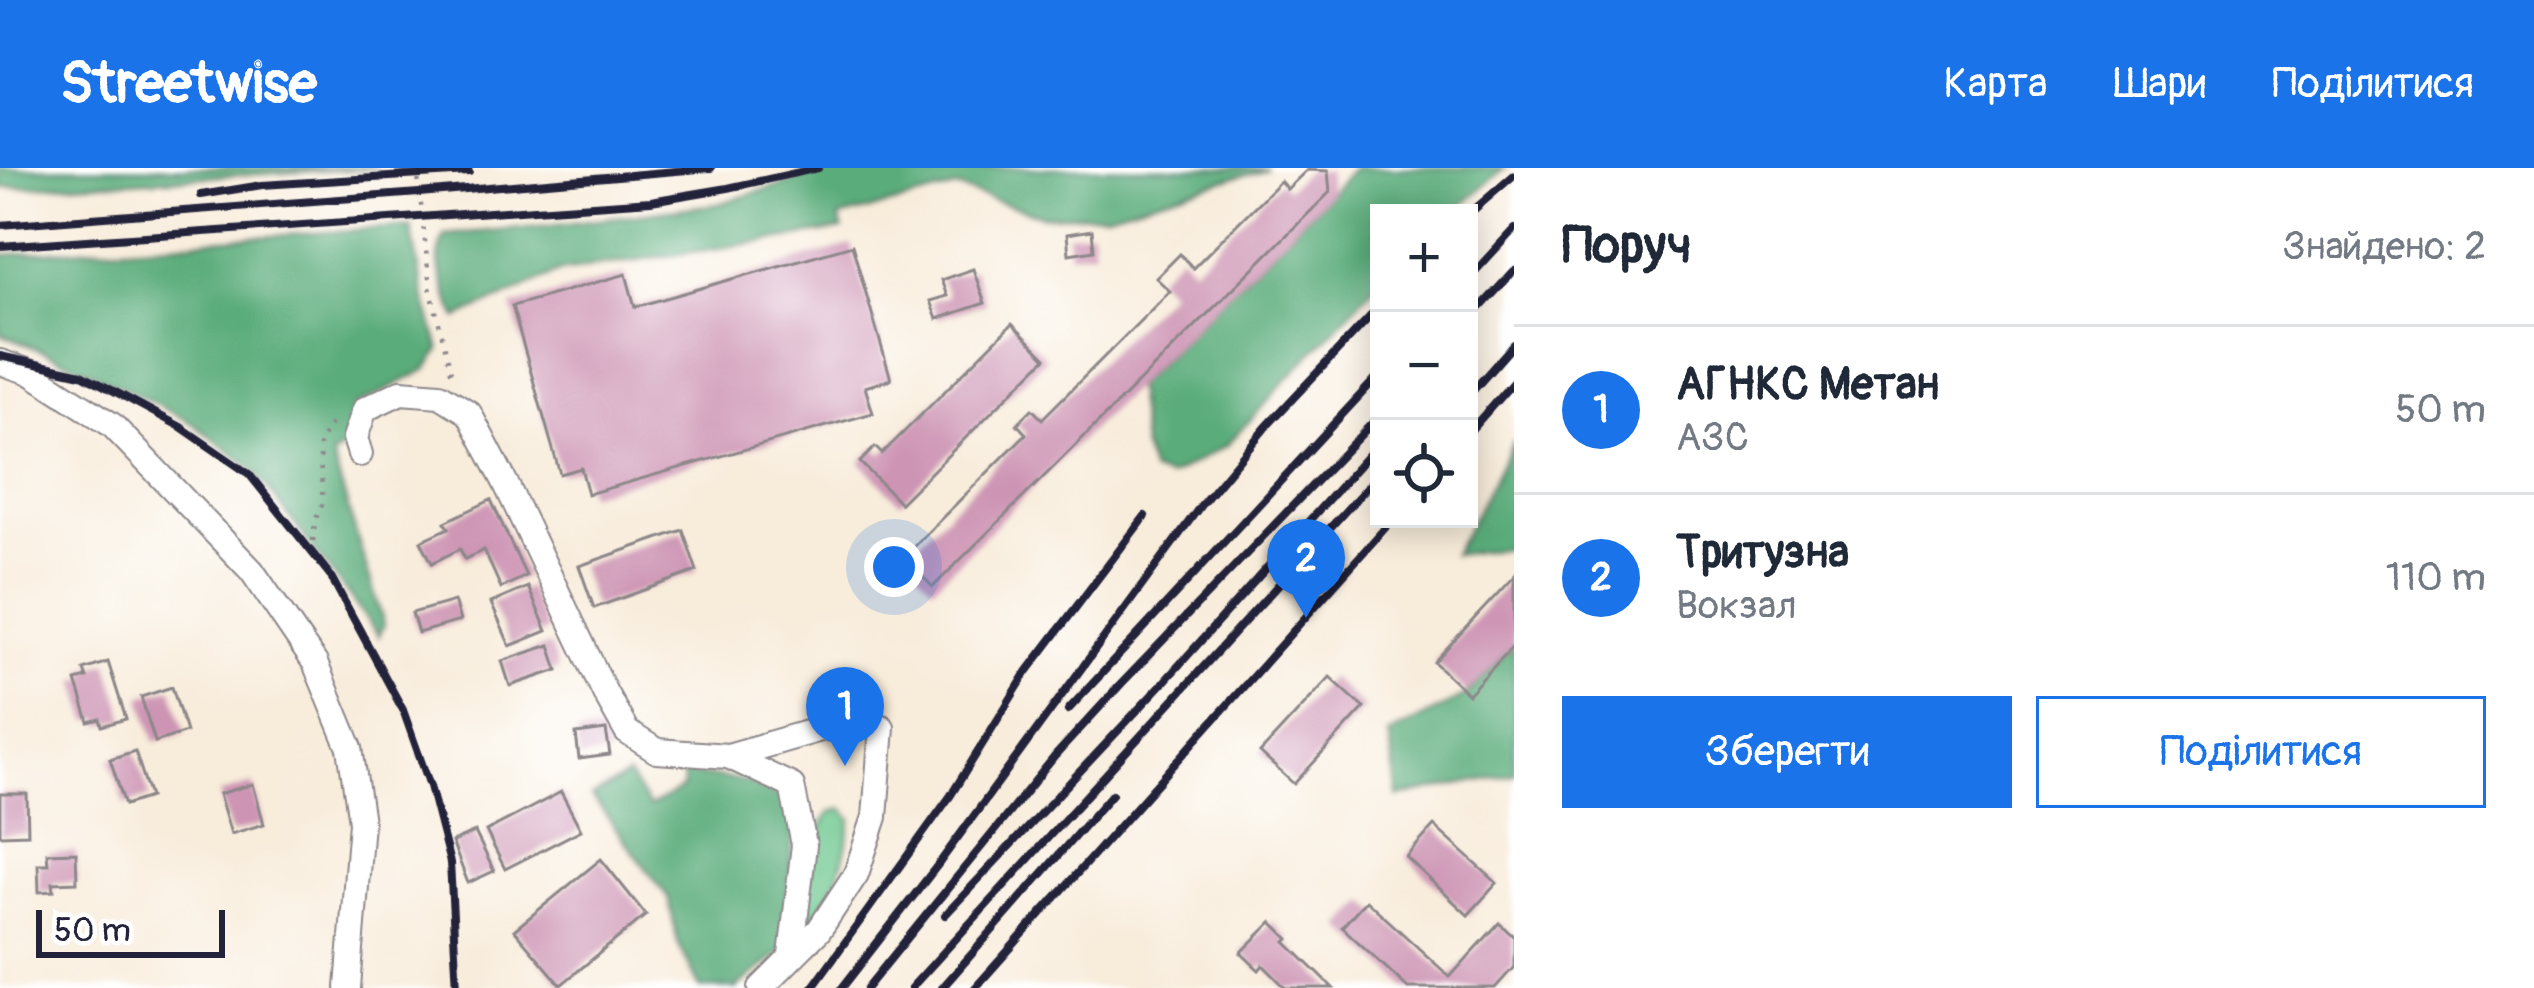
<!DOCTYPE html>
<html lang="uk">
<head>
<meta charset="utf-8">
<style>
  :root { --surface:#fff; --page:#f2f2f3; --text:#1f2937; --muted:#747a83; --line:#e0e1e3; --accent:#1a73e8 }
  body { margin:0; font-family:Pangolin,sans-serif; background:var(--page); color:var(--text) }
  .controls { position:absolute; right:36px; top:36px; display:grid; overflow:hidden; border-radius:0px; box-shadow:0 6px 30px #0003 }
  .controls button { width:108px; height:108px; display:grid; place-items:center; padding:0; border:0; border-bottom:3px solid var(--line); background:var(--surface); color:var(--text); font:60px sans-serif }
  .scale { position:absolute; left:36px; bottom:30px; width:189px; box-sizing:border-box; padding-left:12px; border:6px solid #22223b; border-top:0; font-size:33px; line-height:42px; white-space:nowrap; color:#22223b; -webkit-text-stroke:9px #fff; paint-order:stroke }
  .you { position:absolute; left:894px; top:399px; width:42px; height:42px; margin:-30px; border:9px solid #fff; border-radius:50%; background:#1a73e8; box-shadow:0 0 0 18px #1a73e833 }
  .badge { display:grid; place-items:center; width:78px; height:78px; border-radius:50%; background:var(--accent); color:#fff; font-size:39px; font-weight:700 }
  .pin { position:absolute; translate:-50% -99px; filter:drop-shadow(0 3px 6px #0008) }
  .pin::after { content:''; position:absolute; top:63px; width:42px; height:36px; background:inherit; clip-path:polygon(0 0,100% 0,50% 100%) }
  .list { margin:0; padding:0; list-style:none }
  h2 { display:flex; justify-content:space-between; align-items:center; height:156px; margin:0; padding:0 48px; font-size:51px }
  h2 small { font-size:39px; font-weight:400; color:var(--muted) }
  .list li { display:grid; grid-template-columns:78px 1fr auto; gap:36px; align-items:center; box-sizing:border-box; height:168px; padding:0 48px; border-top:3px solid var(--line) }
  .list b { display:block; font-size:45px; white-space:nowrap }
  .list p { margin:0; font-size:39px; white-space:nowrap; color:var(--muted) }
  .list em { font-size:39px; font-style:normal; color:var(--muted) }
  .actions { display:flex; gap:24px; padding:36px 48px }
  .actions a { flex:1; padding:27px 0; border:3px solid var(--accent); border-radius:0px; text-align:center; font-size:42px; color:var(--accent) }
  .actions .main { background:var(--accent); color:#fff }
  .icon { flex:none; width:66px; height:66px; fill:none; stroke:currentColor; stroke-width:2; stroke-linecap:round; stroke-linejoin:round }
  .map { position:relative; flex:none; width:1514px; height:820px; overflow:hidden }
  header { display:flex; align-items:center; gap:72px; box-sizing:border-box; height:168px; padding:0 60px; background:var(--accent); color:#fff }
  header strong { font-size:57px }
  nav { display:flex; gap:66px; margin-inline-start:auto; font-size:42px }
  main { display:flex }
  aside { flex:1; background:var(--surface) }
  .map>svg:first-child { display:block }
</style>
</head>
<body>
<header>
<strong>Streetwise</strong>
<nav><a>Карта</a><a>Шари</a><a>Поділитися</a></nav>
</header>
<main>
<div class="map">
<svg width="1514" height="820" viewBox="0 0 1514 820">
  <rect width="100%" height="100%" fill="#fff"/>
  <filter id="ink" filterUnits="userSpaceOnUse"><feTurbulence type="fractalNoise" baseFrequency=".00833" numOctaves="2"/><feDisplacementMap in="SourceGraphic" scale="24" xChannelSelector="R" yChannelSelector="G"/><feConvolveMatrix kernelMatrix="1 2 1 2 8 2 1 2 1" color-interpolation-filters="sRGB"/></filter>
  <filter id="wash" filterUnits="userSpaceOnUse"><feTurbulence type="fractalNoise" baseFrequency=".004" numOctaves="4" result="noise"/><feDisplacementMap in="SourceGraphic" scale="48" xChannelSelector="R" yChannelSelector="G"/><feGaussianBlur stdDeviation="2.7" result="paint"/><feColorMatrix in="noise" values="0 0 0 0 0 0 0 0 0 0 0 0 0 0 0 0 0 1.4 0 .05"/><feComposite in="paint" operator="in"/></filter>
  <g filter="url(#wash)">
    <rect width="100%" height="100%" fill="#f8ecda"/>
    <!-- green -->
    <path fill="#6ec88f" stroke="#487565" stroke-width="3" d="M 843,641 L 852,651 C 841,705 838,721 802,764 C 807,726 808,676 830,644 Z"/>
    <!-- forest -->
    <g fill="#5aac7a" stroke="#3e675a" stroke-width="3">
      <polygon points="0,0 377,0 0,20"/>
      <path d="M 836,0 L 1267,0 L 1107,46 L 1043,48 L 956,20 L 839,50 L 843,62 L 561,103 L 458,150 C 444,126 432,93 444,67 L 551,57 L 718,36 Z"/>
      <polygon points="1354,0 1504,0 1454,45 1379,45 1379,112 1227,277 1169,309 1151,304 1142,278 1135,218"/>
      <polygon points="411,58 423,124 440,182 427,201 356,238 346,279 332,288 384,457 379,468 253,301 192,255 88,202 0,166 0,87"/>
      <polygon points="1514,272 1514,379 1453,387"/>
      <polygon points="1514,477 1514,606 1398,629 1389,567 1468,526"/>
      <polygon points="684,605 745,613 784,631 794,660 783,783 737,820 700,820 678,775 668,729 592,629 628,608 649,639 682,621"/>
    </g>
    <g id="blocks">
      <!-- building -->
      <g fill="#cd94b4">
        <polygon points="1307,2 1328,3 1330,24 933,419 903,389 1026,266 1017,256 1032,241 1042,251 1170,123 1156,110 1180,86 1193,100 1280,13 1287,21"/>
        <polygon points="1092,62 1094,82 1069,86 1067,66"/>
        <polygon points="852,77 891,211 865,219 873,245 588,326 581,300 560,306 512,138 626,106 635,139"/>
        <polygon points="973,101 985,135 937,151 930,133 947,128 941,112"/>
        <polygon points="1012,156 1046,190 900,335 860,294 875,279 882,286"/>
        <polygon points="491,332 526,408 501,420 484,382 465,391 460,381 432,395 421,373 449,360 445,354"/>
        <polygon points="683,362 697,403 594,440 579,398"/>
        <polygon points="1514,408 1514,477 1468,526 1434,494"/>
        <polygon points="528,419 547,463 510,478 491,435"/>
        <polygon points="454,433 460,453 418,465 412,445"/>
        <polygon points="550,477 558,502 510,518 502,493"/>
        <polygon points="108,494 126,551 102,558 100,551 89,554 76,513 87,510 84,502"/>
        <polygon points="1330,509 1364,540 1294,616 1260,585"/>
        <polygon points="172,519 186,564 155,574 141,529"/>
        <polygon points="606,562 610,587 579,591 576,566"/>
        <polygon points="135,583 150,629 125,637 110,591"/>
        <polygon points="253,616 264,656 231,666 219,626"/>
        <polygon points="561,624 581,662 505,701 486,663"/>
        <polygon points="0,626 27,626 28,666 0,667"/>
        <polygon points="1434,658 1497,715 1468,747 1406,689"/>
        <polygon points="475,664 494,703 468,715 452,674"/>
        <polygon points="76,684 77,714 53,715 54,723 39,724 38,696 48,696 47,685"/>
        <polygon points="601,691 646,747 561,817 514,762"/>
        <polygon points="1366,732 1450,809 1499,755 1514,769 1514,799 1495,820 1408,820 1342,759"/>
        <polygon points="1272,754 1289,771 1286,774 1333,820 1286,820 1263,797 1259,802 1241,785"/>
      </g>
    </g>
  </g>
  <g filter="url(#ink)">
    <use href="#blocks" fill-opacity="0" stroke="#8d878a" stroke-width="3"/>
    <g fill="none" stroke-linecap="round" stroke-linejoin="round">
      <!-- minor casing -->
      <g stroke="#8d878a" stroke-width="28">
        <g id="minor">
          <polyline points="0,194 30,204 112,257 252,403 315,495 350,580 361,654 348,820"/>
          <polyline points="360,286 355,270 365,241 401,224 440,227 469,245 505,314 605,525 627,564 657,583 728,588 848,553 882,559 875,649 856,706 819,762 761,820"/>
          <polyline points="728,588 792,618 804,677 791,788"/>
        </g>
      </g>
      <!-- path -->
      <g stroke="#8d878a" stroke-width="4.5" stroke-dasharray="3 9" stroke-linecap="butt">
        <polyline points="417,0 430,119 452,207"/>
        <polyline points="312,385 315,352 323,335 319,275 333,252"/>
      </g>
      <!-- minor -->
      <use href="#minor" stroke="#fff" stroke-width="24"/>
      <!-- rail -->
      <g stroke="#22223b" stroke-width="8">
        <polyline points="201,27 262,17 469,4"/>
        <polyline points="1469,46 1514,7"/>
        <polyline points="0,57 419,25 711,0"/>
        <polyline points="0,78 651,33 728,20 818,0"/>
        <polyline points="1469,110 1514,61"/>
        <polyline points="1469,152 1514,103"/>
        <polyline points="0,188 82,206 181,259 249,306 330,407 403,542 430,618 450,695 457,820"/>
        <polyline points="1469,227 1514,176"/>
        <polyline points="1469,264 1514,213"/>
        <polyline points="1068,542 1379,207"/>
        <polyline points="945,747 1163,515 1379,275"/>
        <polyline points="812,820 951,627 1027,504 1145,348"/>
        <polyline points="842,820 940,694 1201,337 1266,259 1379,139"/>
        <polyline points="867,820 1055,588 1122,515 1379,248"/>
        <polyline points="911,820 1379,306"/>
        <polyline points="942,820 1112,626"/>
        <polyline points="975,820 1393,351"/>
      </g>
    </g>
  </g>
</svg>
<div class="controls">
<button>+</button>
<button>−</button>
<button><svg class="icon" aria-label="locate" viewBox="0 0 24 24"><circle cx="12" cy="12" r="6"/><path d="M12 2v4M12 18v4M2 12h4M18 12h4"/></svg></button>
</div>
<div class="scale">50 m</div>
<div class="you"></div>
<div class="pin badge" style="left:845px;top:598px">1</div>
<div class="pin badge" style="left:1306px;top:450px">2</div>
</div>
<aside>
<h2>Поруч<small>Знайдено: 2</small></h2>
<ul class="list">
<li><span class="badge">1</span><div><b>АГНКС Метан</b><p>АЗС</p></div><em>50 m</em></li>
<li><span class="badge">2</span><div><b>Тритузна</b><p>Вокзал</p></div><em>110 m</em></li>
</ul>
<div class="actions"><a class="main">Зберегти</a><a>Поділитися</a></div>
</aside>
</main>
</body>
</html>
